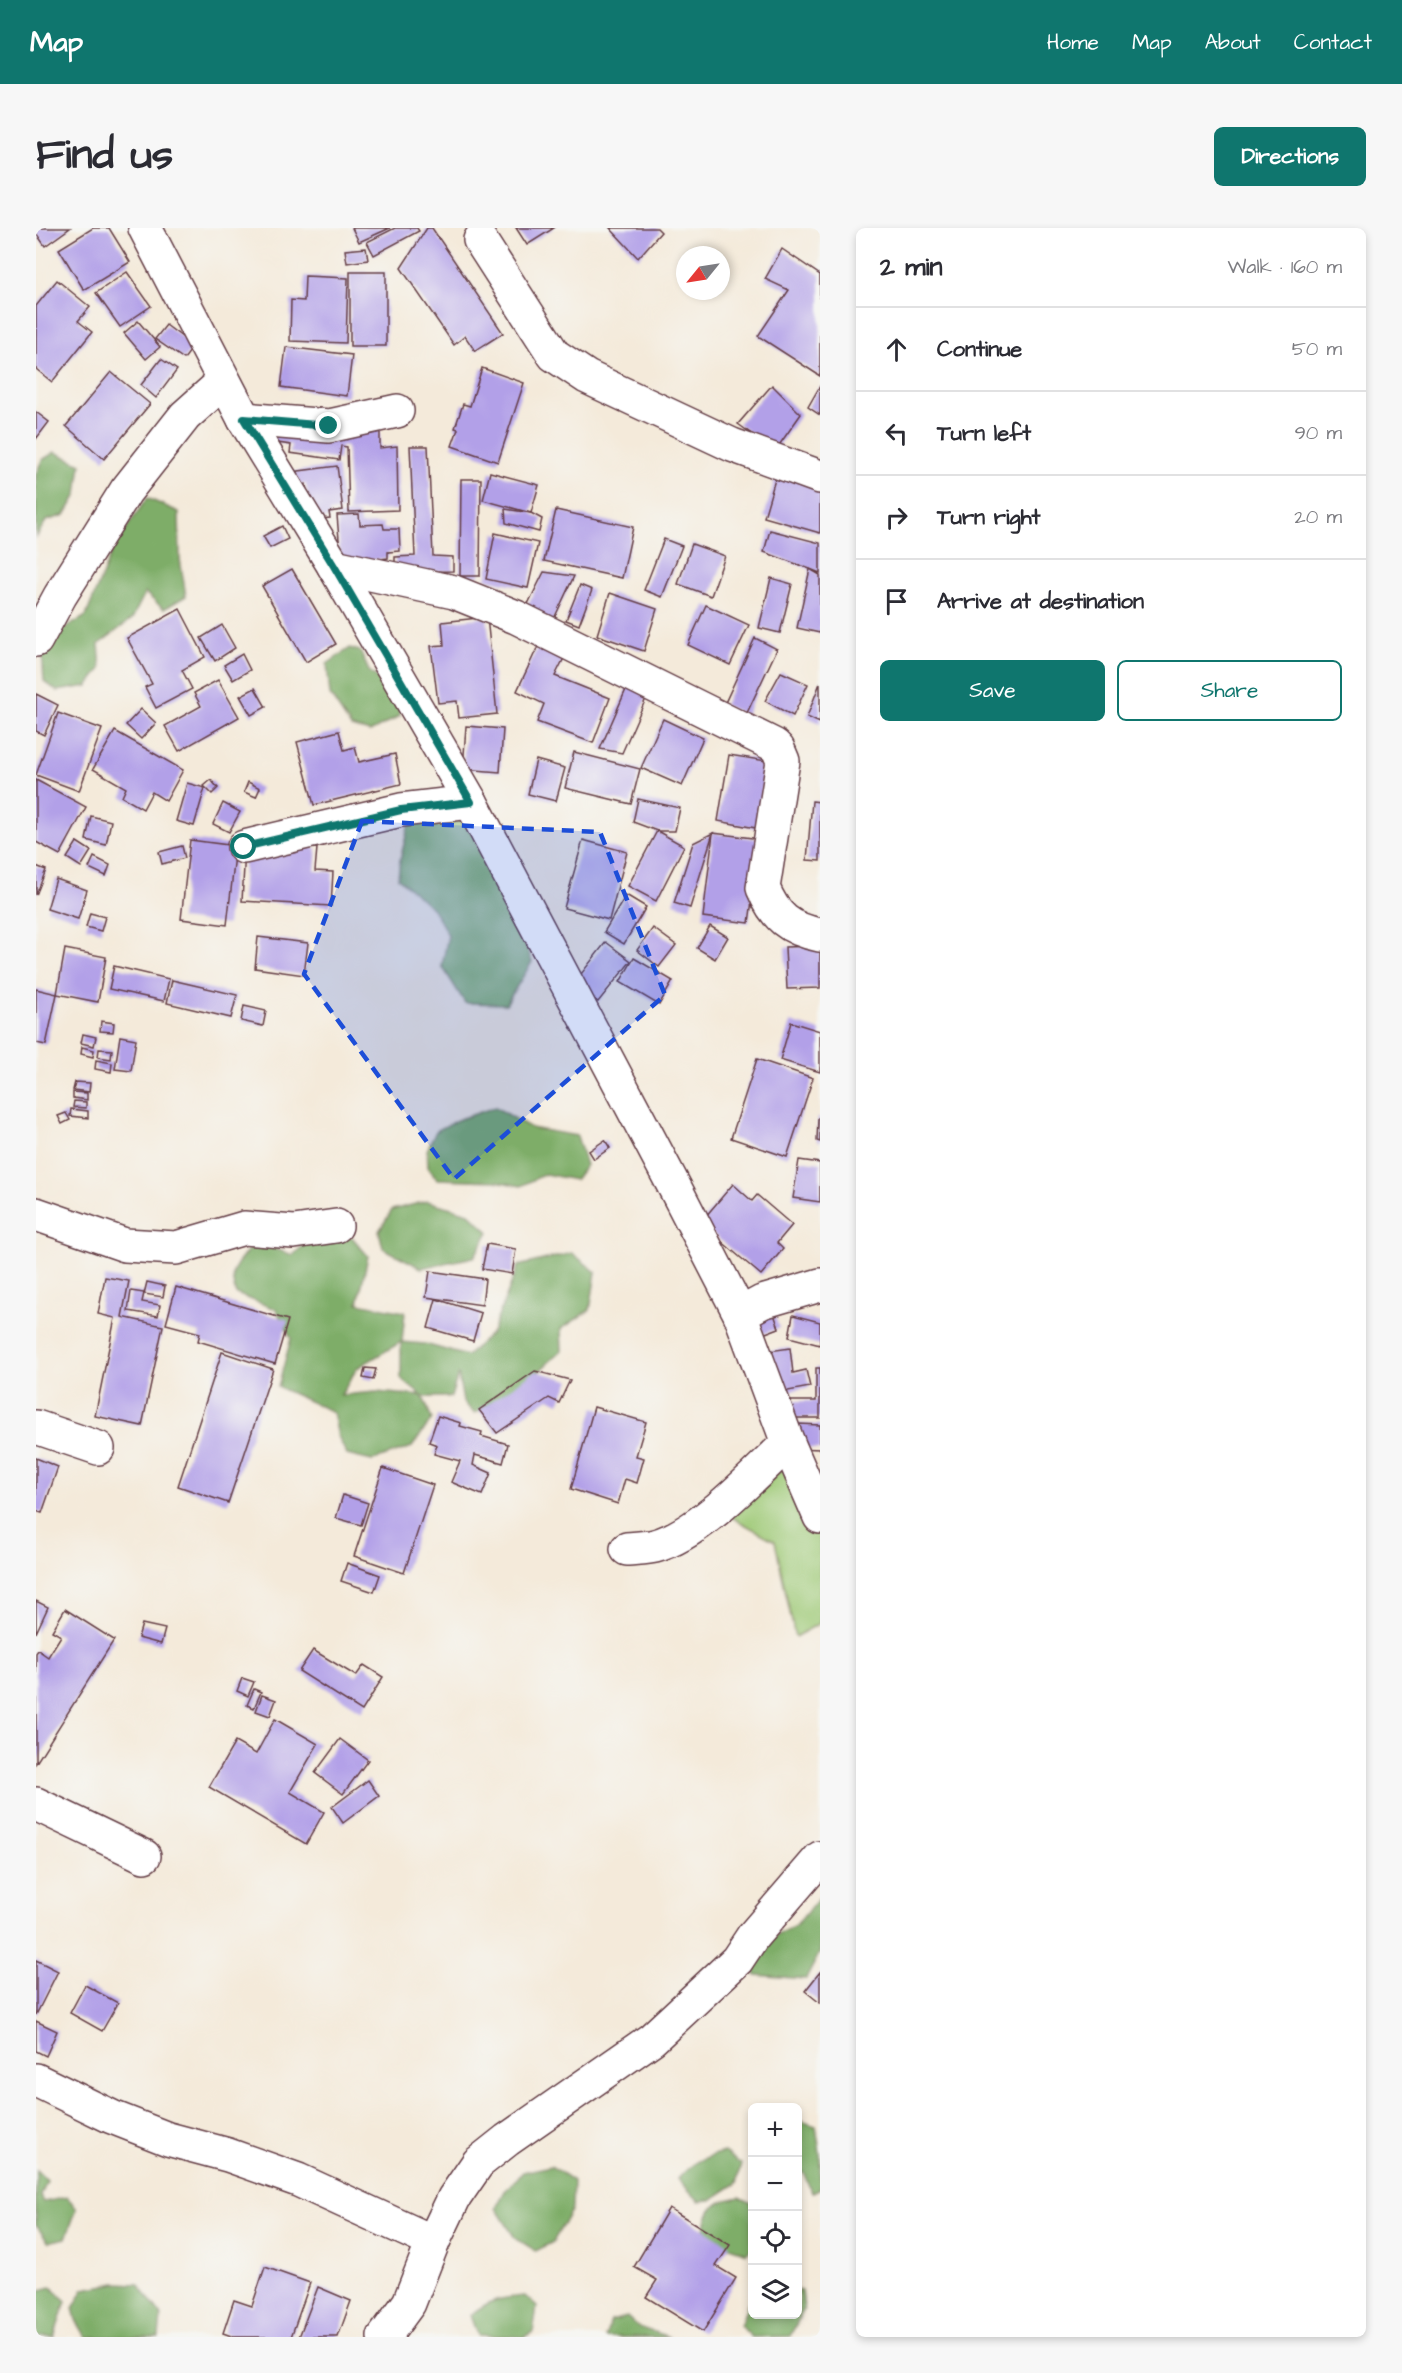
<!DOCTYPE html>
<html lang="en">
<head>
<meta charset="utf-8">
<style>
  :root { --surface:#fff; --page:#f7f7f7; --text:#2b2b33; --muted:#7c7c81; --line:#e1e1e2; --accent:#0f766e }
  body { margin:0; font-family:"Architects Daughter",sans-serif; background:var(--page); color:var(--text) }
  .controls { position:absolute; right:18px; bottom:18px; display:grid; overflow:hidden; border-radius:9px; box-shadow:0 3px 9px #0003 }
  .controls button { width:54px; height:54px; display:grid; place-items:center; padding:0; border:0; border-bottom:2px solid var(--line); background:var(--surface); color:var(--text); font:30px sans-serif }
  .compass { position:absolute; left:640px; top:18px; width:54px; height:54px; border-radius:50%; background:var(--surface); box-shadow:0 3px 9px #0003; rotate:240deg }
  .stop { position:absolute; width:18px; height:18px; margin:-14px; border:4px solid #0f766e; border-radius:50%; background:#fff }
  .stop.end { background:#0f766e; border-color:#fff; box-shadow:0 2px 6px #0008 }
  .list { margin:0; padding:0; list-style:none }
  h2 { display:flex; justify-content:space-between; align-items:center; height:78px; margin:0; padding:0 24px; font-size:26px }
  h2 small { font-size:20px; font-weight:400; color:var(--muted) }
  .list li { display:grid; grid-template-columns:39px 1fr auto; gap:18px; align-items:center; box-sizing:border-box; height:84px; padding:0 24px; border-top:2px solid var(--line) }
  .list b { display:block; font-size:22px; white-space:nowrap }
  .list em { font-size:20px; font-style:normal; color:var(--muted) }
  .actions { display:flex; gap:12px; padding:18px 24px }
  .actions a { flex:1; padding:14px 0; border:2px solid var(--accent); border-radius:9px; text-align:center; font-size:21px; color:var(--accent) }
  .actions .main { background:var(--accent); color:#fff }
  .icon { flex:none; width:33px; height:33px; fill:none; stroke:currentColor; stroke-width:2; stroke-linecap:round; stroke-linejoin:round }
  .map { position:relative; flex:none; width:784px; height:2109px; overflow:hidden; border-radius:9px }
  header { display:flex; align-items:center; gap:36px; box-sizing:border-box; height:84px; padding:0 30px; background:var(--accent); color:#fff }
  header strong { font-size:28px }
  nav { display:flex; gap:33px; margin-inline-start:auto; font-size:21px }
  .intro { display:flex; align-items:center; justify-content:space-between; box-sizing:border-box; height:144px; padding:0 36px }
  h1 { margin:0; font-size:42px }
  .button { padding:15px 27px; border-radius:9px; background:var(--accent); color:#fff; font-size:21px; font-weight:700 }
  main { display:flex; gap:36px; padding:0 36px }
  aside { flex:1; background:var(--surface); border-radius:9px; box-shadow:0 3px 9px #0003 }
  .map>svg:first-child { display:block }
</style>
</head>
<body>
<header>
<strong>Map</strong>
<nav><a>Home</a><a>Map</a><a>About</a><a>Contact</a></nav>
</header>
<div class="intro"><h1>Find us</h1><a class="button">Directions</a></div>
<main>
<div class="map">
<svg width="784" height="2109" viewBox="0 0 784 2109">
  <rect width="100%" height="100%" fill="#f6f6f2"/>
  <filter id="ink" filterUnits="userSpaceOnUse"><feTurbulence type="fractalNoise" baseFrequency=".0167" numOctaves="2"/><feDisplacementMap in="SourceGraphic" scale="12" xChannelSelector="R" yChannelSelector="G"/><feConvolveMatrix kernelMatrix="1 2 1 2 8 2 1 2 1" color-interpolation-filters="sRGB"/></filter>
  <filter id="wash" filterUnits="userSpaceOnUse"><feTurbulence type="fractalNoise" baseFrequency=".008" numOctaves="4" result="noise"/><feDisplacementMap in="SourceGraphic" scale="24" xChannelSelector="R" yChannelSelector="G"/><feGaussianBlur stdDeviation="1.35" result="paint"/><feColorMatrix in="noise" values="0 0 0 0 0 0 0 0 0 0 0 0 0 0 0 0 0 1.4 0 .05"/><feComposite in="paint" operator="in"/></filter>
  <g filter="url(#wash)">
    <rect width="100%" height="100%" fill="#f4eada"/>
    <!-- green -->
    <polygon fill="#9ec976" stroke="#747450" stroke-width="1.5" points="749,1231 784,1303 784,1395 759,1409 739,1313 690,1286"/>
    <!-- forest -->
    <g fill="#7ead67" stroke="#646649" stroke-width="1.5" fill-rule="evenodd">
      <polygon points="19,224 45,236 41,267 29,287 10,293 0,309 0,246 6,232"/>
      <polygon points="111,270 143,284 144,331 150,368 128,381 109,365 96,391 63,416 65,441 52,458 21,463 8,453 6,423 18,407 50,388 77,320"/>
      <polygon points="314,420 324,423 333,443 360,464 364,488 334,504 315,499 294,467 291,436"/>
      <polygon points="438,565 441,615 462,666 484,699 496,734 470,776 429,775 406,738 412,707 397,681 362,650 364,632 376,584"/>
      <polygon points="459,879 495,900 541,908 550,937 539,952 509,946 485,958 460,953 401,951 392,939 391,922 400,903 421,892"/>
      <polygon points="391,973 433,985 453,1004 438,1029 385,1040 347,1020 343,1003 356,982"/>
      <path d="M 280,989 L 316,1009 L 332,1028 L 322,1075 L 369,1084 L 366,1114 L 389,1116 L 431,1128 L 456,1104 L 482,1038 L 536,1025 L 560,1044 L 554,1082 L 525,1101 L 526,1122 L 472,1172 L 438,1185 L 427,1174 L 422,1146 L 415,1169 L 387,1169 L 396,1191 L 376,1219 L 336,1233 L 311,1227 L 302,1209 L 297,1184 L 242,1159 L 255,1110 L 240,1081 L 200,1066 C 192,1042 198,1040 213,1021 L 233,1019 L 257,1027 L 269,1016 ZM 365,1114 L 365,1151 L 386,1168 L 340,1164 L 305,1167 L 321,1140 Z"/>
      <polygon points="784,1669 784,1724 770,1751 719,1747 721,1723 728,1714 760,1697"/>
      <polygon points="762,1892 780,1898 784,1926 784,1960 776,1965 767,1944 762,1944"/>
      <path d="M 688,1924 L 705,1936 L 701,1955 L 675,1972 L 663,1973 L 642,1951 C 655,1935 668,1929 688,1924 Z"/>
      <polygon points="515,1938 537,1953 536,1981 517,2014 500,2023 479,2010 460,1980 469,1963 487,1944"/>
      <polygon points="0,1942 11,1953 5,1968 8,1974 31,1969 41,1980 30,2010 12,2014 0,1997"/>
      <path d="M 704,1969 L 716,1975 L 716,2020 L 710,2025 L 674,2012 L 667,2007 C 673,1979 675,1974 704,1969 Z"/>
      <polygon points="80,2055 102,2056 125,2087 123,2109 50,2109 40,2092 37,2080 48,2061"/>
      <polygon points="15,2059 30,2073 18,2109 0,2109 0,2063"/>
      <polygon points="762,2062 766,2063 768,2081 754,2108 716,2109 704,2098 712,2075 716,2073 716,2086 762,2086"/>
      <path d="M 489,2068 L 501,2079 L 497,2104 L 488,2109 L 441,2107 L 434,2087 C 455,2071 463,2070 489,2068 Z"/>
      <path d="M 591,2089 C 607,2105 614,2101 634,2109 L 569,2109 L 575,2093 Z"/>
    </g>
    <g id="blocks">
      <!-- building -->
      <g fill="#b2a0e8">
        <polygon points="0,0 34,0 9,18 0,5"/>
        <polygon points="57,0 73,0 94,34 48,62 23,21"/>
        <polygon points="316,0 354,0 323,14"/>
        <polygon points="359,0 381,0 383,3 338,27 331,14"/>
        <polygon points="391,0 396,0 467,105 439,123 429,108 418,117 365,40"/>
        <polygon points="480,0 518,0 491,17"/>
        <polygon points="574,0 621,0 625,4 602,30"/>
        <polygon points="330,20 332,32 311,35 309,22"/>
        <polygon points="746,21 784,47 784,148 722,108 753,62 729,51"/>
        <polygon points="91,44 115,78 84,99 60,65"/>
        <rect x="314" y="44" width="36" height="74"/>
        <polygon points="269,48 312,50 310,115 254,113 255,72 268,73"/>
        <polygon points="21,52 54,79 42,93 56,104 16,154 0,141 0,78"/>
        <polygon points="102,93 124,119 110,131 88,105"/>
        <polygon points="130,97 158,118 148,131 119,111"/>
        <polygon points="250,119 316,127 311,168 245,159"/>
        <polygon points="125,131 141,142 120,170 105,157"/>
        <polygon points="446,140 488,155 462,234 416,218 422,201 419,200 427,176 434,178"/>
        <polygon points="75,144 114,176 68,231 30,198"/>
        <polygon points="736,157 765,186 739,223 702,196"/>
        <polygon points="784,158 784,187 772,179"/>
        <polygon points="0,184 13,194 0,211"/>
        <polygon points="238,190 344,199 344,220 361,218 362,282 313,284 311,219 305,218 303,232 254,225 255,217 235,214"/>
        <polygon points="374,218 392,218 397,328 417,329 417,343 359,344 359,329 379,328"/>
        <polygon points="301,238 307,282 293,284 294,290 274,292 270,256 257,258 255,244"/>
        <polygon points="742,241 784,262 784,305 728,289"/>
        <polygon points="454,244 503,257 495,285 447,272"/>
        <polygon points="425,251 445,251 444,348 424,348"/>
        <polygon points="469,281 495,285 506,291 503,304 470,295"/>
        <polygon points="520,282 597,299 586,350 508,333"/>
        <polygon points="323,286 324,297 347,296 348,301 363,301 364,323 352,324 352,330 305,336 301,287"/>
        <polygon points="246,298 252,311 234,320 227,308"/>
        <polygon points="734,302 784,315 784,345 774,341 784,347 784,405 761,400 774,341 728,324"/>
        <polygon points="459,305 502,315 492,360 450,351"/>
        <polygon points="628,311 646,318 626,369 608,362"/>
        <polygon points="656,316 689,328 675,368 642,356"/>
        <polygon points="256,341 300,416 270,434 226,358"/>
        <polygon points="508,344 538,348 516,395 489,382"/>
        <polygon points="735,350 756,356 744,405 723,400"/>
        <polygon points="544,357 556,362 543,397 530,392"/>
        <polygon points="574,365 621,381 608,423 561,407"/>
        <polygon points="670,377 713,397 694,437 652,417"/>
        <polygon points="144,381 169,429 146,442 156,461 120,480 109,459 116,456 91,410"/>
        <polygon points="451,389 461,486 423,490 421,473 402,475 395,418 408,417 406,394"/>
        <polygon points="186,397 199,420 179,433 165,410"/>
        <polygon points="719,410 741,421 710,487 688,477"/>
        <polygon points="503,416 529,428 519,448 574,470 557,515 501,494 508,476 481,463"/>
        <polygon points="206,426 214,442 197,452 188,437"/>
        <polygon points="745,444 772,456 757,488 729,473"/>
        <polygon points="182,452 203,489 143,523 129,498 165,478 158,465"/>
        <polygon points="784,455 784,495 771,489"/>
        <polygon points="592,457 612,466 586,525 564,521"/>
        <polygon points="219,460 230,479 215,487 204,468"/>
        <polygon points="0,466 22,477 8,507 0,503"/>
        <polygon points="105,481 120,495 105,511 90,497"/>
        <polygon points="22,485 66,501 43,563 0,547"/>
        <polygon points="627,491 667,510 646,558 605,540"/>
        <polygon points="430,498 467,501 464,544 427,541"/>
        <polygon points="79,503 147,542 130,573 116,564 107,581 86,569 90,560 57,541"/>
        <polygon points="303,503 308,522 319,519 323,534 359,526 365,556 278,577 261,514"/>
        <polygon points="538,524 604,541 595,576 529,560"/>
        <polygon points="693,527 731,533 720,600 682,593"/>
        <polygon points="500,532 529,540 520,573 492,566"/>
        <polygon points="0,552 50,579 24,627 0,614"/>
        <polygon points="175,552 182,560 176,566 168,558"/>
        <polygon points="212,554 224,560 220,569 208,564"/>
        <polygon points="151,555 169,560 158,598 140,593"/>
        <polygon points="602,571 644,580 639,603 621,603 597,594"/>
        <polygon points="776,573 784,574 784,633 771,632"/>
        <polygon points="187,575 204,584 193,604 177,596"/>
        <polygon points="55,588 75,593 70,617 50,612"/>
        <polygon points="621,603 648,618 620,673 592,658"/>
        <polygon points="677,605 654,680 638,675 657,615"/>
        <polygon points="677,605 724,611 713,695 667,689"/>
        <polygon points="154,612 200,618 191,697 145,691"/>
        <polygon points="547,612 591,624 573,692 528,680"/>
        <polygon points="41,614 55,623 45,639 31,630"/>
        <polygon points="146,618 149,630 126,636 123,624"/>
        <polygon points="255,619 281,620 279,643 297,644 295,678 206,673 209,622"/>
        <polygon points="58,629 74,637 70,648 53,640"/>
        <polygon points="0,638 10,642 0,667"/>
        <polygon points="20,651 51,662 42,691 11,681"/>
        <polygon points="590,667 610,679 588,716 568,704"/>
        <polygon points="54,685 69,689 65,703 50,699"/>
        <polygon points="674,698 692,709 679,731 661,720"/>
        <polygon points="617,700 640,717 623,739 601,722"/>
        <polygon points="222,709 272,715 268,747 219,740"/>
        <polygon points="570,714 595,733 562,774 538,755"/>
        <polygon points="784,718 784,760 751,761 749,719"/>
        <polygon points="29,721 70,729 62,774 21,766"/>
        <polygon points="598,730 637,753 623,777 584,754"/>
        <polygon points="78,738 133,751 128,773 73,761"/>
        <polygon points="136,752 201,767 195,790 131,775"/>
        <polygon points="0,761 21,766 10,817 0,815"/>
        <polygon points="208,778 230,783 227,798 205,793"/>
        <polygon points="65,793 78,795 77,804 64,803"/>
        <polygon points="755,794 784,803 784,844 744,832"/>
        <polygon points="47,806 60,809 58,818 45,815"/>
        <polygon points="84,808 100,811 95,843 79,841"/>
        <polygon points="46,819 58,822 57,829 45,826"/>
        <polygon points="63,821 76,822 75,831 62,829"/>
        <polygon points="721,831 777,850 751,929 695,910"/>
        <polygon points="60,832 76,835 75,844 59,841"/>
        <polygon points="39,854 54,855 53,864 37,862"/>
        <polygon points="37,864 51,865 51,872 37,870"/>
        <polygon points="38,873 50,874 50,880 37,879"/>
        <polygon points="35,881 52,883 52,890 34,888"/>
        <polygon points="30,885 34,892 26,896 22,888"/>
        <polygon points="782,890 784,890 784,914 781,913"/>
        <polygon points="569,912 574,920 558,931 553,923"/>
        <polygon points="763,932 784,935 784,974 757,970"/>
        <polygon points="697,956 716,973 721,967 756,997 741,1015 747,1021 725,1047 664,995"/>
        <polygon points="451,1016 480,1021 476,1046 446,1041"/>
        <polygon points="394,1043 449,1051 446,1077 390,1069"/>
        <polygon points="69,1049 93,1053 86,1089 127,1098 106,1198 59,1188 79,1090 62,1086"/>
        <polygon points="111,1054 129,1058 127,1069 108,1066"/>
        <polygon points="140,1059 252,1092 239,1136 162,1113 164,1105 130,1096"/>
        <polygon points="95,1063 108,1065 106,1074 124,1077 122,1088 92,1083"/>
        <polygon points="400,1071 445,1085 437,1113 392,1100"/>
        <polygon points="738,1086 743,1100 727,1106 721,1093"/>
        <polygon points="757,1087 784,1094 784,1117 753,1109"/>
        <polygon points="754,1120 757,1145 770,1142 774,1159 747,1164 733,1123"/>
        <polygon points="186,1124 237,1141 192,1275 142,1258"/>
        <polygon points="329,1140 340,1141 337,1152 327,1150"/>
        <polygon points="780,1140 784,1140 784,1190 753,1190 753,1173 780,1173"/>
        <polygon points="499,1143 534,1152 523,1175 513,1170 461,1205 443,1182"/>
        <polygon points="558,1179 610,1194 600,1228 608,1230 601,1255 589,1251 582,1276 535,1261"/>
        <polygon points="402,1188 425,1195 424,1198 446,1204 445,1208 472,1216 467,1235 439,1227 437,1237 455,1245 446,1267 415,1254 424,1233 398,1226 401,1217 393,1214"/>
        <polygon points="762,1196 784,1197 784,1221 761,1220"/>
        <polygon points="0,1230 22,1239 6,1285 0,1283"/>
        <polygon points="347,1240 397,1257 368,1345 318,1328"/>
        <polygon points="307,1267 332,1275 325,1297 300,1290"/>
        <polygon points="311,1335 344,1347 338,1364 305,1353"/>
        <polygon points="0,1373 12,1379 0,1405"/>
        <polygon points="29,1381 78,1412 0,1535 0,1425 2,1422 12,1429 25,1408 16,1403"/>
        <polygon points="106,1396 129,1401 125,1416 102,1410"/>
        <polygon points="277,1422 320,1448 328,1437 347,1449 326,1483 263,1443"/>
        <polygon points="206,1450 218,1454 212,1468 201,1463"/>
        <polygon points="218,1461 225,1464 218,1480 211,1477"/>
        <polygon points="226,1467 240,1472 234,1488 220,1483"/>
        <polygon points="239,1491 282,1516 254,1564 288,1584 270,1616 173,1559 199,1514 220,1526"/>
        <polygon points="304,1511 332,1532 307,1566 279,1545"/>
        <polygon points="332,1552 343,1568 307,1595 296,1579"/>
        <polygon points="0,1732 22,1743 0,1787"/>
        <polygon points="784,1744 784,1775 769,1763"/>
        <polygon points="49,1757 82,1775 66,1803 34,1785"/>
        <polygon points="0,1793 21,1803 10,1828 0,1823"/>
        <polygon points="633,1980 694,2017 680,2038 700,2050 667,2104 610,2069 621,2052 598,2039"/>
        <polygon points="229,2039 274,2055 255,2109 198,2109 187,2105 198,2072 216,2078"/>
        <polygon points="282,2059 315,2073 302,2109 263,2109"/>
      </g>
    </g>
  </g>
  <g filter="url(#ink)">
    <use href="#blocks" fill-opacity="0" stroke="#643d45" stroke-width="1.5"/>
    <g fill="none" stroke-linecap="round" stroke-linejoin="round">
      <!-- minor casing -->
      <g stroke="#643d45" stroke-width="36">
        <g id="minor">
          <polyline points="109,0 208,191 298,338 435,574 640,962 704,1086 752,1215 784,1289"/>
          <polyline points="444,12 518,127 551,149 696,217 784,249"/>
          <polyline points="208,191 293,198 361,183"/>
          <path d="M 298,338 L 418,364 L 480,389 L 738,517 L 742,521 L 747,533 L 727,660 C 739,689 753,701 784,707"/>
          <polyline points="0,412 24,368 90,263 149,188 187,154"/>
          <polyline points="208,619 365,582 435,574"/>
          <polyline points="0,986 89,1017 140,1020 208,1000 258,1004 300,998"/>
          <polyline points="704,1086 726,1074 784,1057"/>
          <polyline points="0,1199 62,1220"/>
          <path d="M 591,1321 C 600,1320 611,1320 619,1318 C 664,1306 718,1247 752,1215"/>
          <polyline points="0,1576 108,1628"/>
          <polyline points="0,1852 76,1889 132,1911 192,1927 262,1952 397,2014"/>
          <polyline points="348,2109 373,2075 397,2014 418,1970 442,1935 471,1912 616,1811 701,1732 717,1708 784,1630"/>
        </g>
      </g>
      <!-- minor -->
      <use href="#minor" stroke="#fff" stroke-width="33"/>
    </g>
  </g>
  <g fill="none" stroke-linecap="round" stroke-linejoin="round" filter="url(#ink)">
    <!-- route -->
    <polyline stroke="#0f766e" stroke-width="8" points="208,619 365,582 435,574 298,338 208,191 293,198"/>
  </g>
  <!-- marked area -->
  <path fill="#1d4ed8" fill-opacity="0.2" stroke="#1d4ed8" stroke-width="4.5" stroke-dasharray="12 8" stroke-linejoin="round" d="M 326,593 L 564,604 L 629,767 L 418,951 L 268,746 Z"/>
</svg>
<div class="controls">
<button>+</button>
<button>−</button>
<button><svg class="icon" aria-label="locate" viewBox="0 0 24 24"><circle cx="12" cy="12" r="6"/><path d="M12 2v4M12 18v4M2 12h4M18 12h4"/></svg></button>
<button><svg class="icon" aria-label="layers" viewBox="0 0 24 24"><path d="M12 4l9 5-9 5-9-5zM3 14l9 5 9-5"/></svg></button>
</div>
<svg class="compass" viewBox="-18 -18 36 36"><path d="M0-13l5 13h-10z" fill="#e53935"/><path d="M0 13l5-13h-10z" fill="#7c7c81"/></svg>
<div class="stop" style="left:208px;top:619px"></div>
<div class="stop end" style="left:293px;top:198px"></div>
</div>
<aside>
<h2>2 min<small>Walk · 160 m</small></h2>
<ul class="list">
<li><svg class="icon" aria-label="ahead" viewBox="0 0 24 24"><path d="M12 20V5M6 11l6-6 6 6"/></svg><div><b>Continue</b></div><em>50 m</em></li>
<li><svg class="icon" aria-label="left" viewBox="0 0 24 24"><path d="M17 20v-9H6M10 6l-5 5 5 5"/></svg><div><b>Turn left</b></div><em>90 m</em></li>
<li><svg class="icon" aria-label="right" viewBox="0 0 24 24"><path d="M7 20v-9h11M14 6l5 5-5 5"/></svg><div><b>Turn right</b></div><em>20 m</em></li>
<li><svg class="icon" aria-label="arrive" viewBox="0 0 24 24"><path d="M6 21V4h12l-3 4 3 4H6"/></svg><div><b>Arrive at destination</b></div></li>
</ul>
<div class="actions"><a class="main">Save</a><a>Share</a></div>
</aside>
</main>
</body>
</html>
